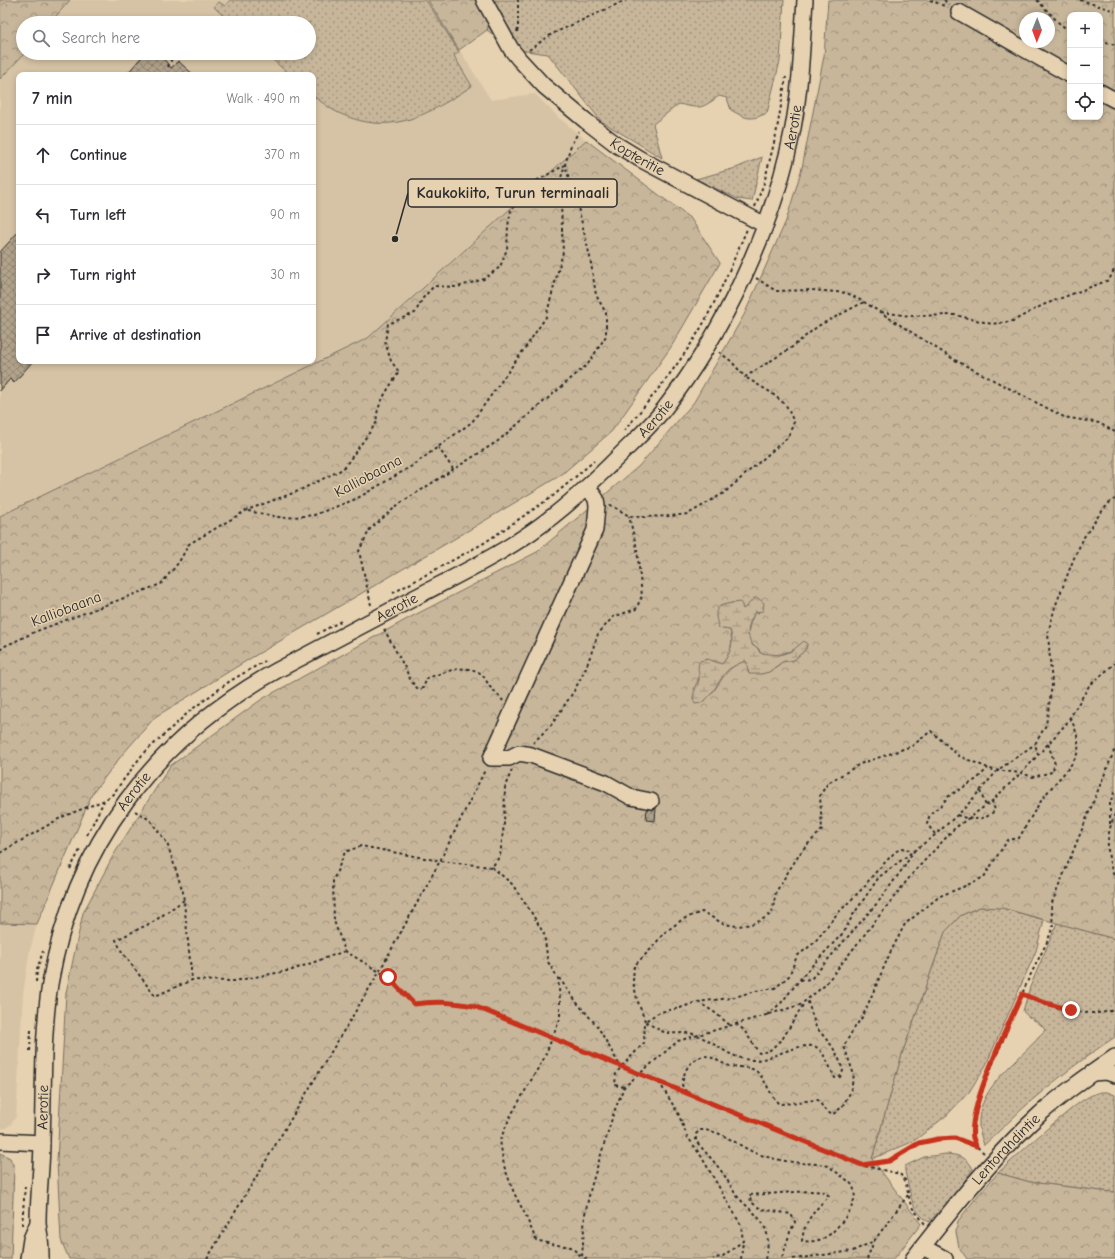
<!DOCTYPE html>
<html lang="en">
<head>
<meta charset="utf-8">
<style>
  :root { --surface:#fff; --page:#f7f7f7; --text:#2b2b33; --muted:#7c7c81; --line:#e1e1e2 }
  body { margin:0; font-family:"Comic Neue",sans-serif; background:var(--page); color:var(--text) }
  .controls { position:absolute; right:12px; top:12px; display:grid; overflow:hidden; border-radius:8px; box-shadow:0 2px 6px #0003 }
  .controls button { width:36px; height:36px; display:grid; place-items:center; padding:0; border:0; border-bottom:1px solid var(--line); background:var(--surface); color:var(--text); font:20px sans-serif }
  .compass { position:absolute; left:1019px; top:12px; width:36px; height:36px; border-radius:50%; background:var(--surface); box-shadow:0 2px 6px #0003; rotate:181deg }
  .stop { position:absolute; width:12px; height:12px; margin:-9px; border:3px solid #c8321e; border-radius:50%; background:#fff }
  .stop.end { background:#c8321e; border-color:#fff; box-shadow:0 1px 4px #0008 }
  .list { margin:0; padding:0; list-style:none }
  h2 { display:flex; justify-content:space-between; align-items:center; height:52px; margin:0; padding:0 16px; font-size:17px }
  h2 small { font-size:13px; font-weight:400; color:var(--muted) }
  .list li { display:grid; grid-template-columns:26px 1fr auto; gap:12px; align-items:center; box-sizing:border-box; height:60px; padding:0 16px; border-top:1px solid var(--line) }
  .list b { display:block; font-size:15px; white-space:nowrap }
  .list em { font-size:13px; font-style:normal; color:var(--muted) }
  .icon { flex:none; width:22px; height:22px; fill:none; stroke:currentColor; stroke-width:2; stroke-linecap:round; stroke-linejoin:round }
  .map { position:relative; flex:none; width:1115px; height:1259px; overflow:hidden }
  .search { position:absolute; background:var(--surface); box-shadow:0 2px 6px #0003; left:16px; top:16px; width:300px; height:44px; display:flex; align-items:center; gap:10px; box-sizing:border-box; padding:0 14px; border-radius:22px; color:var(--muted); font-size:15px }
  .panel { position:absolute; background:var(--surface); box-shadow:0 2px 6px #0003; left:16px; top:72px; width:300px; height:292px; border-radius:8px }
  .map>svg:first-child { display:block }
</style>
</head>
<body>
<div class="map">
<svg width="1115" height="1259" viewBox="0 0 1115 1259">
  <defs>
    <pattern id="grass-dots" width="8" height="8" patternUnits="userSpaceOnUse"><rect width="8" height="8" fill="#c7b69a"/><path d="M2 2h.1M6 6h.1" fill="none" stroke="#a2947e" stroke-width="1.8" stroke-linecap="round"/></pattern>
    <pattern id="forest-crowns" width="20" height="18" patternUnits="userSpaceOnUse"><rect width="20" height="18" fill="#c7b69a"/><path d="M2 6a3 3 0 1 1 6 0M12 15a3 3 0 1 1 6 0" fill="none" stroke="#a2947e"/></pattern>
    <pattern id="wetland-marsh" width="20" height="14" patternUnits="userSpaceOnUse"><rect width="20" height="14" fill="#c7b69a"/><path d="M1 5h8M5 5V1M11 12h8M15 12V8" fill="none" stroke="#a2947e"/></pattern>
    <pattern id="building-cross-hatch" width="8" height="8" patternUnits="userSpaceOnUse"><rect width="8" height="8" fill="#b2a38b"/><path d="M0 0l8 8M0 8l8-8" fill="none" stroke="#918572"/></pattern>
  </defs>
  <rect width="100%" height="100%" fill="#e6d1b0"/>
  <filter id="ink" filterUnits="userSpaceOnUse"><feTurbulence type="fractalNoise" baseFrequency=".025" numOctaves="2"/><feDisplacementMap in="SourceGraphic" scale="8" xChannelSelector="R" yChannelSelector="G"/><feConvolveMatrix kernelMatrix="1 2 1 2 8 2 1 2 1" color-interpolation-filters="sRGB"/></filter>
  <g filter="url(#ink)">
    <!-- built -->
    <g fill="#d6c3a5" fill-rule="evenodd">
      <path d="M 70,0 L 428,0 L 491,100 L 535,94 L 559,118 L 586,140 L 368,338 L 0,516 L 0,79 L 25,53 L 309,53 L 309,23 L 50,23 ZM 19,75 L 313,75 L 313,361 L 19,361 Z"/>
      <polygon points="0,923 37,924 29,954 23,994 16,1116 11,1124 6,1128 0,1129"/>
    </g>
    <!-- grass -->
    <g fill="url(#grass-dots)" stroke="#797062">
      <path d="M 230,0 L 426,0 L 459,52 L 454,56 L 472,86 C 429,114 393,137 341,114 C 331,110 322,102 313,96 L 313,75 L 290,75 L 265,53 L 309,53 L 309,23 L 231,23 L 214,7 L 217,3 L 219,2 L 225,6 Z"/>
      <path d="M 496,0 L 784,0 L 780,61 L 767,113 C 750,121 747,119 731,110 L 727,98 L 719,96 C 701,109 701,109 679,104 L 653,124 L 662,158 L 601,121 L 548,54 L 511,49 L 487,30 Z"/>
      <polygon points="762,157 752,201 738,199 696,179 736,168"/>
      <polygon points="980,907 1002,908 1044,920 1036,951 986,1065 969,1092 947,1115 914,1141 872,1159 902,1054 945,932 960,916"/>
      <path d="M 1057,923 L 1115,939 L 1115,1037 C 1086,1056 1058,1078 1031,1101 C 1015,1115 1000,1131 984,1145 C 982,1139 980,1133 979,1127 C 976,1085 1023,1059 1045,1030 C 1039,1020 1029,1020 1023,1011 L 1030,987 Z"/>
      <path d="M 1100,1092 L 1107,1092 L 1115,1095 L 1115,1192 L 1101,1191 L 1030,1182 L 998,1173 C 1020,1153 1041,1133 1064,1115 C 1075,1106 1086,1096 1100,1092 Z"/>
      <path d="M 946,1154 C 959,1155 967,1157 973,1169 L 952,1198 L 929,1222 C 913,1211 912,1202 908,1184 C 907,1177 904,1173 905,1166 L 924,1157 Z"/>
    </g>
    <!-- forest -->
    <g fill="url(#forest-crowns)" stroke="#797062" fill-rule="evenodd">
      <polygon points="0,0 70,0 50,23 23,23 23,53 25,53 0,79"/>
      <polygon points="428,0 496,0 487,30 459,50"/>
      <path d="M 828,0 L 1115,0 L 1115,939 L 1002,908 L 980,907 L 970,911 L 960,916 L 945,932 L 902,1054 L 872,1159 C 888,1181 905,1202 921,1224 L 894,1259 L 69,1259 L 61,1240 L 57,1161 L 66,993 L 83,913 L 113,856 L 170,766 L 262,699 L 409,618 L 537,552 L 639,466 L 694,402 L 744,315 L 786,221 L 802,168 L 824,56 ZM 1070,15 L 1100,15 L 1100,117 L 1070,117 ZM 1025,18 L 1049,18 L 1049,42 L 1025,42 ZM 736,602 L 743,609 L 749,605 L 759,613 L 755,612 C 749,626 742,641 759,649 L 760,653 C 777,659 792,650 807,644 L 806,649 L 794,660 L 782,662 L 773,670 L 761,674 L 747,666 L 746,661 C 724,667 723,682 709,696 C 706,699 702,701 699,704 L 694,689 L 707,659 L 722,664 C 730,655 734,643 730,630 L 723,629 L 720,628 L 716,616 L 720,606 Z"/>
      <polygon points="586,140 691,219 720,263 671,347 612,431 561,475 454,539 251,658 155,717 122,755 92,794 37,924 0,923 0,516 368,338"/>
      <polygon points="0,1153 10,1158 14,1167 11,1259 0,1259"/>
      <polygon points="998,1173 1030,1182 1101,1191 1115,1192 1115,1259 967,1259 959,1247 956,1232 958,1221 979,1194"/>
    </g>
    <!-- wetland -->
    <path fill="url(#wetland-marsh)" stroke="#797062" d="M 754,598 L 758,598 L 764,603 L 763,611 L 755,612 C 748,625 745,633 753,646 L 757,647 L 760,653 L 780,655 L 792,651 L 804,641 L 807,644 L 806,649 L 794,660 L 782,662 L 769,672 L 761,674 L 749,674 L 746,661 C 741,662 734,666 729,669 C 717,679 712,703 695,704 C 690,694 697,689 699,680 C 700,673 696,668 700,661 L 707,659 L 722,664 C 730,654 735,643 730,630 L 723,629 L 719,628 C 711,605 719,605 740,602 L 742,605 L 743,609 L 746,607 Z"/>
    <!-- building -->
    <g fill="url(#building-cross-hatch)" stroke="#2b2b2b">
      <polygon points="145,53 159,53 171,68 178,61 194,75 126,75"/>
      <polygon points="19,231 19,361 33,361 14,383 10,379 0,391 0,252"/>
      <polygon points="656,808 655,821 646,820 647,809 654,810"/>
    </g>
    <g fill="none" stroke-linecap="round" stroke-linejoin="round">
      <!-- minor casing -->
      <g stroke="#2b2b2b" stroke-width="18">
        <g id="minor">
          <path id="s1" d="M 484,0 L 511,49 L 519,59 L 544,86 L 586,121 L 617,145 L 640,159 L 765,225"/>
          <polyline points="959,12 1070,75"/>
          <polyline points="1100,92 1115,100"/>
          <polyline points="588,487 596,499 597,506 595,530 491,758 509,758 519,753 531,755 606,783 631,797 651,801"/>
          <polyline points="1092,1073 1106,1072 1115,1075"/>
          <polyline points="0,1141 42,1143"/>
          <polyline points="923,1247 945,1259"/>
          <polyline points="28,1259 31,1239 37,1225"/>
          <path id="s2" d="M 41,1259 C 41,1252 41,1245 40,1239 C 40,1233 38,1228 38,1222 C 38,1195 42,1168 42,1140 C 44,1089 42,1036 50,984 C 73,846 155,738 276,671 C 324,646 371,621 418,596 C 456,576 495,557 530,533 C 562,511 590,485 617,458 C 633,442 650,427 664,409 C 724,333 775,223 793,128 C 801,85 802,43 805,0"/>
          <path id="s3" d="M 913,1259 C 952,1209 993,1157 1040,1114 C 1063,1093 1089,1075 1115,1057"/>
        </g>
      </g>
      <!-- path -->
      <g stroke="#2b2b2b" stroke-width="2" stroke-dasharray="3 3" stroke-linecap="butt">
        <polyline points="930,0 947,7"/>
        <polyline points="944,0 949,4"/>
        <polyline points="1037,0 1058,22 1070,32"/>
        <polyline points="1080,0 1115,11"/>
        <polyline points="517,32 518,28 518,0"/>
        <polyline points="1100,40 1115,45"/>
        <polyline points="529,50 552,34 626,0"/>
        <polyline points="168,67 171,61 170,53"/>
        <polyline points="755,207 764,183 776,135 786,77"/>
        <polyline points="756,278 776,291 811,290 847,293 864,302 955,360 1064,417 1099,423 1115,432"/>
        <polyline points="881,312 910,316 955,315 992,324 1013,321 1043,305 1109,280 1115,268"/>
        <polyline points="719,352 731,361 745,377 791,348 818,326 864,302"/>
        <path d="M 624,431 C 651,398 680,364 702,326 C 719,295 733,262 747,229"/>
        <polyline points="438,447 453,469"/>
        <polyline points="610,506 611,505 629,516 643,517 671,516 688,514 724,493 788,437 794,422 786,405 770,392 745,377"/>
        <polyline points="248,511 284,518 314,515 356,499 412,466 472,422 525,348 546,317 563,252 560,181 571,145 579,131"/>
        <polyline points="393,593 484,543 553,496 594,461"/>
        <path d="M 384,629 L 405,668 L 411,681 L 418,689 L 423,688 L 427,678 C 444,673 466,662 481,674 C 485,677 487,683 490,687 C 495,692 499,695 503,701"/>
        <polyline points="317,634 343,620"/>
        <path d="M 0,650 L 5,646 L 37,631 L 161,584 L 179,562 L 189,544 L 247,510 L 296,492 L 343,469 L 377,422 C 374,407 391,385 399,372 L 391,361 L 385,342 L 388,324 L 415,313 L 423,298 L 434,286 L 457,287 L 484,279 L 500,267 L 507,249 L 508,226 L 511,210 L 536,181 L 565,165 L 579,211 L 590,257 L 596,295 L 606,313 L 606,336 L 588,364 L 498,441 L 399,504 L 370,529 L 359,551 L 371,605"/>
        <polyline points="533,743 552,724 574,691 586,668 598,634 613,617 636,609 642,596 637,549 629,516"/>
        <polyline points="1038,755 1035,744 1046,725 1052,685 1048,633 1055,607 1074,558 1084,537 1099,515 1110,502 1115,499"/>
        <path d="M 512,770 L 505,786 L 504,824 L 500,856 L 492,867 L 440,861 L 361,846 L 345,852 L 333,881 L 334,921 L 345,951 L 388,977 L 414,1004 C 435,1001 452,1002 474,1006 L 862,1165 L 889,1161 L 919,1143 L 938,1139 L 955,1138 L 976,1146"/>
        <polyline points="980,791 986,806"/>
        <polyline points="135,811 150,820 167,843 183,892 192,980"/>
        <path d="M 1115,814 C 1105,837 1106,855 1115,879"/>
        <path d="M 957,815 C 970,820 985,822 995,810 L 992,801"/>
        <polyline points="1110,824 1110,803 1115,790"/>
        <polyline points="935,834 927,824 930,814 940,806 949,796 977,779 988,768"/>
        <polyline points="87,835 104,801"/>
        <polyline points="0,853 62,817 105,800 113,794 142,755 191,710 230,681 265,661"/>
        <polyline points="492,867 512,884 531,912 544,934 548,962 558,978 560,1000 560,1019 544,1058 510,1117 500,1140 504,1166 514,1193 525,1214 536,1240 551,1244 571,1247 582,1257"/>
        <polyline points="70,869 80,850"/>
        <polyline points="184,900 153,922 116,940 122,952 155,996 192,980 234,981 292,970 345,951"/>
        <polyline points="559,978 578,1004 598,1027 620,1066"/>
        <path d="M 800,980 L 811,979 L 879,901 L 904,867 L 914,851 L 902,848 L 895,852 L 873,875 L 863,888 L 836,915 L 814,943 L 797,956 L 789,976 L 775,988 L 756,991 L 731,998 L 697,1002 L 680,1008 L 660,1012 L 645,1021 C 651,1025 658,1030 664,1032 C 675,1035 686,1031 697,1035 C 717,1044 733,1061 756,1060 C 773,1059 801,1041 816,1047 C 824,1051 831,1070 835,1078 L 840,1077 L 843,1071 L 839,1059 L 832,1046 L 816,1027 L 807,999"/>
        <polyline points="36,982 37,970 43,951"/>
        <path d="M 1022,994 C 1051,1006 1084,1019 1115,1010"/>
        <polyline points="698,1002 714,1012 731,1026"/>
        <polyline points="767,1015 781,1003 806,972 844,932 853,915 879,877 935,835 963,810 998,770 1035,744"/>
        <polyline points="736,1024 744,1030 759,1053 769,1051 783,1038 803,1005"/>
        <polyline points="30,1051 31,1030"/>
        <polyline points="659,1082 678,1113 687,1136 701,1156 741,1225 743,1241 723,1256 713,1259"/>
        <path d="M 624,1087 L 615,1085 L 616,1074 L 621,1067 L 644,1043 L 645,1021 L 637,999 L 633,981 L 634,966 L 651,949 L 664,933 L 683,919 L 702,912 C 711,916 721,924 730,925 C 746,928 760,922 772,913 L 776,892 L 788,872 L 803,849 L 822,830 L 820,795 L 828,783 L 860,764 L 912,746 L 931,731 L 959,756 L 993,770 L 1021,773 L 1033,777 L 1052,772 L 1055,764 L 1048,744"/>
        <path d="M 686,1092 L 682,1085 C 684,1073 686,1065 697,1059 C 699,1058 702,1056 705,1056 C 712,1056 723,1065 731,1066 C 739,1068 749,1066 756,1071 C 765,1077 770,1096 779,1104 C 792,1104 805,1100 818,1100 L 825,1110 L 832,1115 L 842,1107 L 850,1093 L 854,1075 L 844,1046 L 853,1030 L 863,1016 L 890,953 L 905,924 L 940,896 L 963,887 L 984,877 L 999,853 L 1008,840 L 1019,838 C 1029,821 1038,803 1051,788 C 1060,777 1071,768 1077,754 C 1081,744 1075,726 1070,718"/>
        <polyline points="984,1153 976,1146 973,1137 974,1122 977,1106 984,1084 997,1053 1028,980 1048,940 1053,926 1051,905 1115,749"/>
        <polyline points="865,1166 900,1174 905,1180 911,1206 925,1224"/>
        <polyline points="22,1225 25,1186"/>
        <polyline points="207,1259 379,972 440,861 485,770"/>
        <polyline points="587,1259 582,1257 585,1214 591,1187 614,1112 624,1087 678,1041 800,1005 824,986 913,873 955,828 992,801 1029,765 1066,724 1089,686 1115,663"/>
        <polyline points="741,1259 743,1241"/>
        <path d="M 765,1259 C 767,1251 769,1242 767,1234 C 763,1217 748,1209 737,1196 C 731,1188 728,1180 722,1172 C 714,1161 705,1152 696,1141 L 696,1134 L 700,1130 C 721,1129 739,1147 758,1154 C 770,1158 782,1161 794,1162 C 804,1164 815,1163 825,1165 C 830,1166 836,1172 840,1175 C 844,1178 849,1181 852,1185 C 860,1198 848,1215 839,1225 C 829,1238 817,1243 802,1241 C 804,1221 815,1210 829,1196 L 825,1192 L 811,1191 L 750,1195 L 751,1202 L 761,1209 L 791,1214 L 795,1222 L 790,1232 L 783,1255 L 780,1259"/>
        <polyline points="793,1259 853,1251 874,1241 908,1195"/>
        <polyline points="867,1259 874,1241"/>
      </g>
      <!-- minor -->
      <use href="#minor" stroke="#e6d1b0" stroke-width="15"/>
    </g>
  </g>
  <g fill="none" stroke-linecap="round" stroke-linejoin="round" filter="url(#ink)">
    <!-- route -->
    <path stroke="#c8321e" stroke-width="5" d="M 388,977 L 414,1004 C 436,1001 452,1002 474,1006 L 862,1165 L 889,1161 L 919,1143 L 938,1139 L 955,1138 L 976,1146 C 975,1143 974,1140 973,1138 C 967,1108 1009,1024 1022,994 L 1042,1002 L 1071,1010"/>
  </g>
  <g text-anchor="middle" stroke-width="3" stroke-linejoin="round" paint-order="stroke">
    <!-- street labels -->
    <g font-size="15" fill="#2b2b2b" stroke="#e6d1b0">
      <text dy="5" stroke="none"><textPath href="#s2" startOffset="1460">Aerotie</textPath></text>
      <text dy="5" stroke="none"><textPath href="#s1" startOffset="223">Kopteritie</textPath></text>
      <text dy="5" stroke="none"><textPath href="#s2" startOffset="1135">Aerotie</textPath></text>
      <text transform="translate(368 476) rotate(-28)" y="5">Kalliobaana</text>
      <text dy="5" stroke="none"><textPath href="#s2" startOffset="812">Aerotie</textPath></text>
      <text transform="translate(66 609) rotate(-21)" y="5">Kalliobaana</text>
      <text dy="5" stroke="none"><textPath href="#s2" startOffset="488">Aerotie</textPath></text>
      <text dy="5" stroke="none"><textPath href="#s2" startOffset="152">Aerotie</textPath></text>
      <text dy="5" stroke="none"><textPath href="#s3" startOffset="144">Lentorahdintie</textPath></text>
    </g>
  </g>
  <!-- callouts -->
  <path fill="none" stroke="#2b2b2b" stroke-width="1.5" d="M395 239L408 193"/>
  <circle fill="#2b2b2b" stroke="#e6d1b0" stroke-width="1.5" cx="395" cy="239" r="4"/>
  <rect fill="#e6d1b0" stroke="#2b2b2b" stroke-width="1.5" x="408" y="179" width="209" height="28" rx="4"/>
  <g font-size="16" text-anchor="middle" font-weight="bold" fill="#2b2b2b">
    <text x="513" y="198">Kaukokiito, Turun terminaali</text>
  </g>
</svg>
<div class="controls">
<button>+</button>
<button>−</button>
<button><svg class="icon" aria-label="locate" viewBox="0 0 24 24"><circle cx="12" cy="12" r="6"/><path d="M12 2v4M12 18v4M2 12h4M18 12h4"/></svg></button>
</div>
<svg class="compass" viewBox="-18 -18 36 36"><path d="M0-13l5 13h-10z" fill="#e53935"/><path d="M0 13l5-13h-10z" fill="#7c7c81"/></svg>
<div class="stop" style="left:388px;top:977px"></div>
<div class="stop end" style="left:1071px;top:1010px"></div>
<div class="search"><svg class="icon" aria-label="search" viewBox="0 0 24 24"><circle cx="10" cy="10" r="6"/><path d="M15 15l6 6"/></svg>Search here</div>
<section class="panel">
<h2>7 min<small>Walk · 490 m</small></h2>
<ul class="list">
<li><svg class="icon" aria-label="ahead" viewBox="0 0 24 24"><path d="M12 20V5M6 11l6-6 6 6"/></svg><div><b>Continue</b></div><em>370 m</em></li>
<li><svg class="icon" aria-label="left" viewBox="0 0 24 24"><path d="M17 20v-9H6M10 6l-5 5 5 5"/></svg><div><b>Turn left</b></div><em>90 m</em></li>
<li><svg class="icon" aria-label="right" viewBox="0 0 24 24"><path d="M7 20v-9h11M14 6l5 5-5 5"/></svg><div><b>Turn right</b></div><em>30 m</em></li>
<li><svg class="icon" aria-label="arrive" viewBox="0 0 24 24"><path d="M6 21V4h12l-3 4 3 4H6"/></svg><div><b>Arrive at destination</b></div></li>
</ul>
</section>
</div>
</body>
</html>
